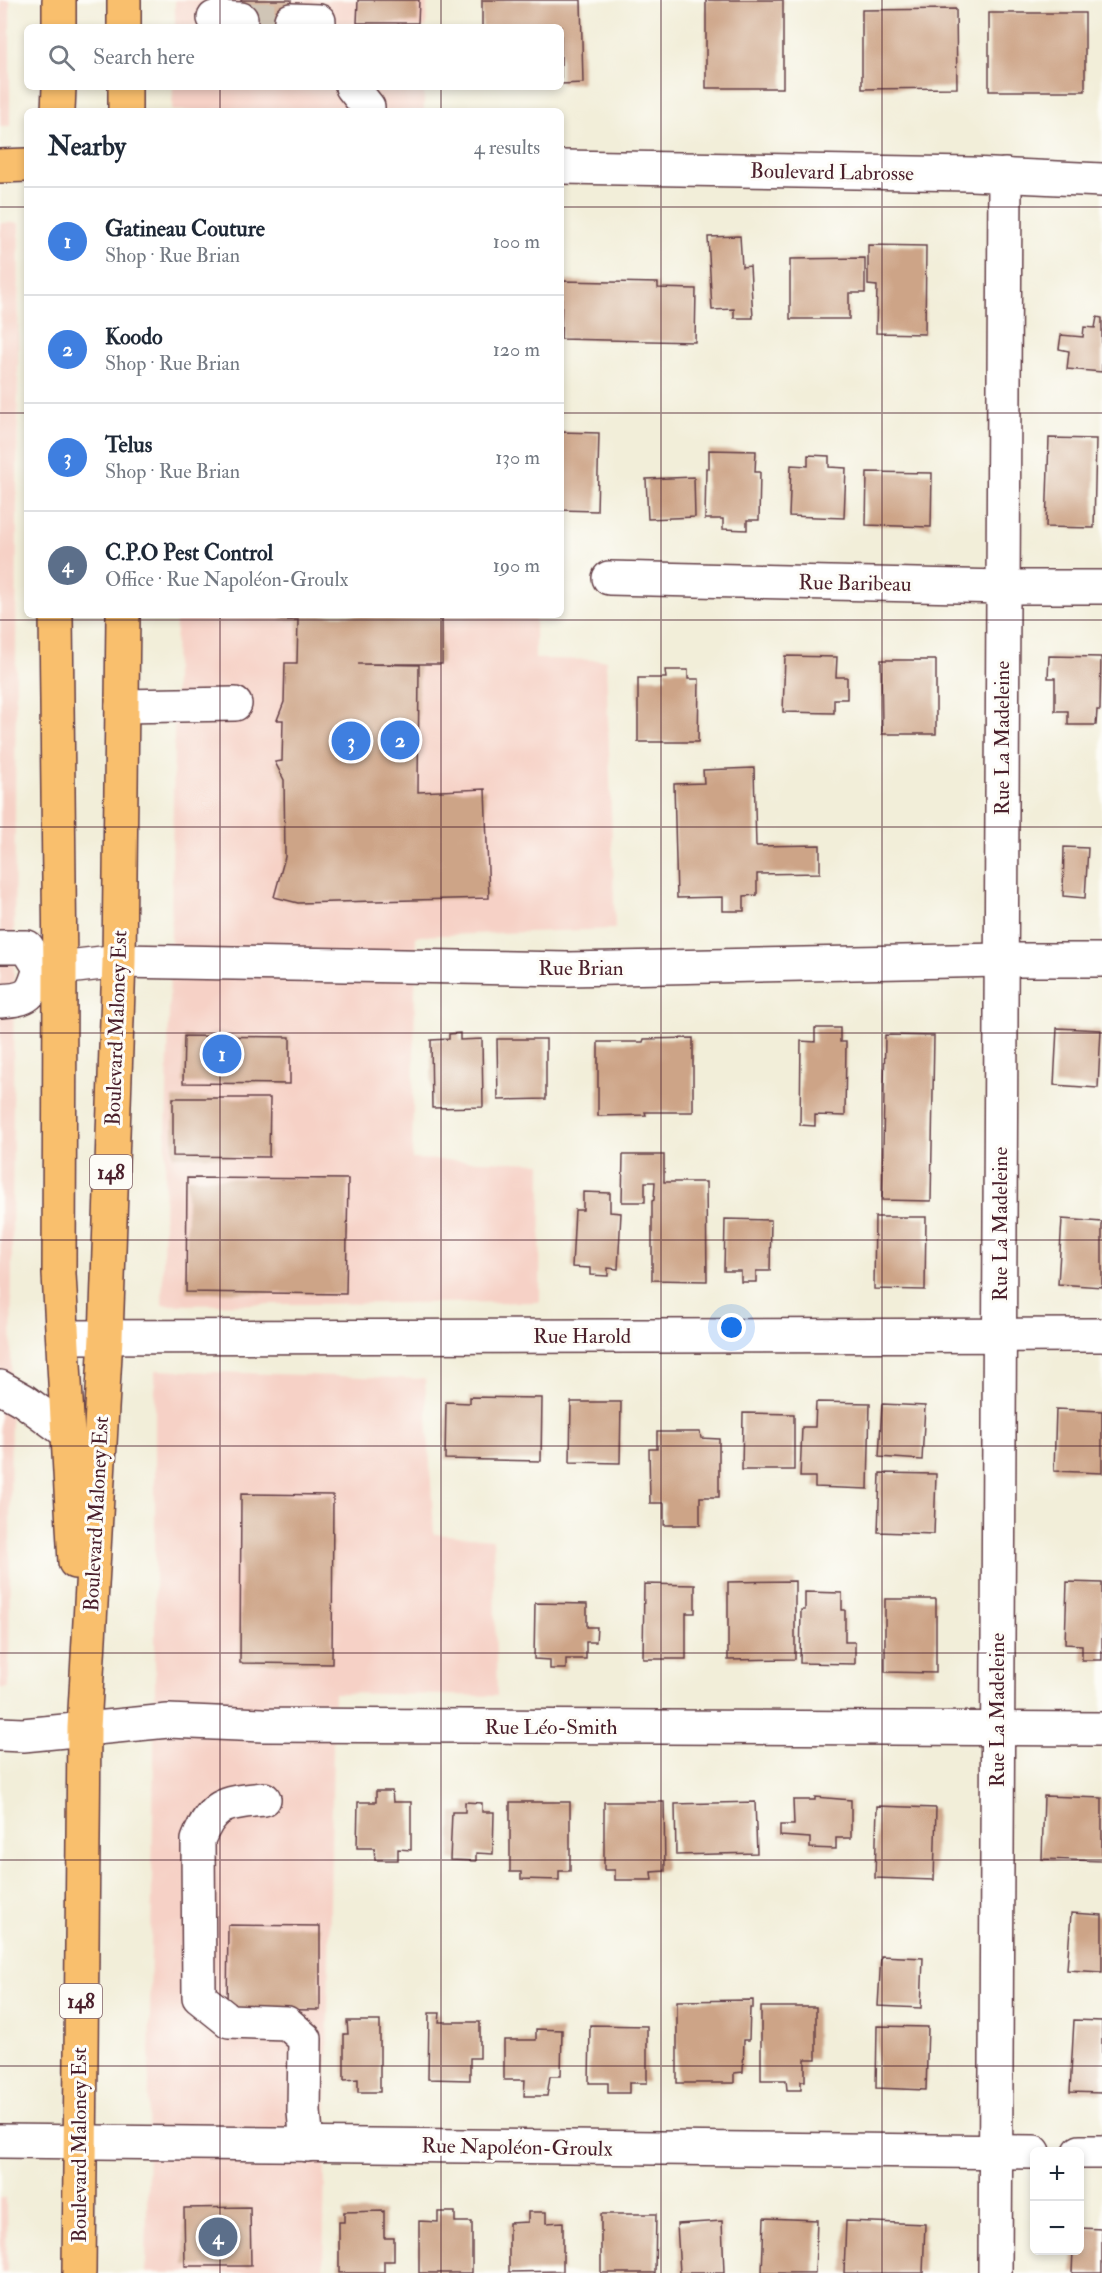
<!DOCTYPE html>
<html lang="en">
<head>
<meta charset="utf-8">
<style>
  :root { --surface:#fff; --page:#f2f2f3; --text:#1f2937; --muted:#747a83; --line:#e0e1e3; --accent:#111827 }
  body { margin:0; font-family:"IM FELL Double Pica",serif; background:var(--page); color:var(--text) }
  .controls { position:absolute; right:18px; bottom:18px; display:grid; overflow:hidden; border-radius:9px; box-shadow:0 3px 9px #0003 }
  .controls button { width:54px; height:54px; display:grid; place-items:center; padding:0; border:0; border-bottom:2px solid var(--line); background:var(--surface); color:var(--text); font:30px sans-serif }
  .you { position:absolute; left:732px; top:1328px; width:21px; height:21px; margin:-15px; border:4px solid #fff; border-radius:50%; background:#1a73e8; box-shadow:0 0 0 9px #1a73e833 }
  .badge { display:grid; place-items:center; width:39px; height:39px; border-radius:50%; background:var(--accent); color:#fff; font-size:20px; font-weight:700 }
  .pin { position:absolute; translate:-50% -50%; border:3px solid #fff; box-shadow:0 2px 6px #0006 }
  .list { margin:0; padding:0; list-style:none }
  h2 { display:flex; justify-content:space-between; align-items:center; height:78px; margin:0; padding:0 24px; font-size:26px }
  h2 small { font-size:20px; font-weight:400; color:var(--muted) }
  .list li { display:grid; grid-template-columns:39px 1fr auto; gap:18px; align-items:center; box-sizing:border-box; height:108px; padding:0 24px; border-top:2px solid var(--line) }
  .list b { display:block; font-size:22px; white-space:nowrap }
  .list p { margin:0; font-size:20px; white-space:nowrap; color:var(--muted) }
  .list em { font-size:20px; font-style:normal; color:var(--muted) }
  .icon { flex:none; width:33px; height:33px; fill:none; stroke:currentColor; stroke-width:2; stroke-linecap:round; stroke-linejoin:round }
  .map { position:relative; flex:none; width:1102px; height:2273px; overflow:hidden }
  .search { position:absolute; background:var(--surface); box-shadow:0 3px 9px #0003; left:24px; top:24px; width:540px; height:66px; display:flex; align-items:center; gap:15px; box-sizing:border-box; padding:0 21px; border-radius:9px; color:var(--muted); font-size:22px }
  .panel { position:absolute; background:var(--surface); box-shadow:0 3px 9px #0003; left:24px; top:108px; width:540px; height:510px; border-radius:9px }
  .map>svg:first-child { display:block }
</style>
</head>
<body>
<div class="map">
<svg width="1102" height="2273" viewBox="0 0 1102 2273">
  <rect width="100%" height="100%" fill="#fdfcf7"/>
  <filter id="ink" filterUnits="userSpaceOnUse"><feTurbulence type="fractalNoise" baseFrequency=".0167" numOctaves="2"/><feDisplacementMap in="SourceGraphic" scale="12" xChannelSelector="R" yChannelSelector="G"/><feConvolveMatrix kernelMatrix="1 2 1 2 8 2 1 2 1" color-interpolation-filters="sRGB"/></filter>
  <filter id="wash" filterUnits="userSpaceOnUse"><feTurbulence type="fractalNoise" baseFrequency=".008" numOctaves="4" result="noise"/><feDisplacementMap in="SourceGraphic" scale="24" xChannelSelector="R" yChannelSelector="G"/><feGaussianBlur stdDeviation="1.35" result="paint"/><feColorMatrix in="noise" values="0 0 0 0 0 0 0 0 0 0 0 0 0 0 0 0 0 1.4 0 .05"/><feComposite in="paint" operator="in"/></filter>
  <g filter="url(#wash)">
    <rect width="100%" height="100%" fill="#f2eed9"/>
    <!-- built -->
    <g fill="#f6d1c6">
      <rect x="0" y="0" width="10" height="126"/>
      <polygon points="175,0 427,0 426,27 175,27"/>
      <polygon points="173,87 424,87 424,111 172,111"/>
      <polygon points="0,223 19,223 9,1688 0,1688"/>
      <polygon points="176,615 535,615 535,659 606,660 615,929 416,936 412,1159 541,1163 540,1302 162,1305 171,928"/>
      <polygon points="155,1370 425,1379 434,1534 493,1539 497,1696 334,1693 323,2273 146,2273 155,1690"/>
      <polygon points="0,2198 6,2198 7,2273 0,2273"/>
    </g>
    <g id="blocks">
      <!-- building -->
      <g fill="#cda487">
        <polygon points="241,0 291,0 290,27 241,27"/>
        <polygon points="358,0 419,0 418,23 357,23"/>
        <polygon points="482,0 581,0 583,83 561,84 561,27 482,27"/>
        <rect x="706" y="0" width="77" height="88"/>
        <polygon points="956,9 957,88 862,89 862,10"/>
        <rect x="989" y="13" width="96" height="78"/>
        <polygon points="740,236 742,267 750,266 753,318 734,318 734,309 712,310 708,237"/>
        <polygon points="868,245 926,246 925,334 876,333 877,286 868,285"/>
        <polygon points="865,258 865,293 849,293 849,319 790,319 790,259"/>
        <polygon points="562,281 658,283 658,288 696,289 695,342 561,339"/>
        <polygon points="1097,317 1102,318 1102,372 1067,369 1069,351 1059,349 1061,335 1083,337 1084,327 1095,328"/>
        <polygon points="561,432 599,433 597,511 561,510"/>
        <polygon points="1049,438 1096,439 1094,528 1046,527"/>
        <polygon points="709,450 756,451 755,472 760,472 759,520 747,520 747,530 723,529 723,519 705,519 706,468 709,469"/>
        <polygon points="808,455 829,456 829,467 846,468 844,518 789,516 791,465 808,466"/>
        <polygon points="867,472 932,473 931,527 866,525"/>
        <polygon points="694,477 695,517 648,519 646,479"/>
        <polygon points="281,615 442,615 442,664 358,664 419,665 418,792 485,789 489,898 298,903 274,897 285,857 284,780 275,762 282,761 283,720 277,720 284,702 285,663 297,663 298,620 281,620"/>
        <polygon points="785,656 837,657 836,677 847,677 847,699 834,699 834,713 783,712"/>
        <polygon points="1049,656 1101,657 1100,710 1097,710 1096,725 1068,725 1068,711 1055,711 1055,678 1048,678"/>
        <polygon points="881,660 936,660 936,734 882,734"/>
        <polygon points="665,670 688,670 688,679 699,679 698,742 638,742 638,678 666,678"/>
        <polygon points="754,768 756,846 820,845 820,873 757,874 757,895 744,896 744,911 723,911 723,897 677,898 674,784 704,783 703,770"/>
        <polygon points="1064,847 1088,848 1085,898 1063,896"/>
        <polygon points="815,1028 840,1028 840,1042 846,1042 845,1116 815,1115 815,1126 800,1125 801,1041 815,1042"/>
        <polygon points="1057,1028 1101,1030 1098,1088 1054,1085"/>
        <polygon points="460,1033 460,1040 482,1039 483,1107 432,1108 431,1040 449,1039 449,1034"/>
        <polygon points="885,1035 934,1036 931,1201 882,1200"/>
        <polygon points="184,1036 290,1037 290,1084 183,1083"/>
        <polygon points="693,1038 693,1112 645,1112 646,1115 598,1116 598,1042 643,1042 644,1039"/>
        <polygon points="497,1039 546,1039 546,1099 498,1100"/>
        <polygon points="173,1098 270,1098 269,1157 173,1156"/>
        <polygon points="623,1155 664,1155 664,1182 706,1182 707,1281 652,1280 652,1201 654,1200 655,1182 645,1182 645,1202 622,1202"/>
        <polygon points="187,1178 348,1179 346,1294 186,1292"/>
        <polygon points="583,1192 610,1193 610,1212 621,1213 618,1269 608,1268 608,1276 590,1275 590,1268 572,1267 575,1210 583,1210"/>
        <polygon points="875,1217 926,1217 925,1290 874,1289"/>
        <polygon points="725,1219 771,1220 770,1271 756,1271 756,1282 741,1282 741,1271 724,1271"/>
        <polygon points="1062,1219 1102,1222 1102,1287 1058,1284"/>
        <polygon points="470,1397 542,1398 541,1461 445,1459 446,1402 470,1403"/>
        <polygon points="571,1402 621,1402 620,1463 570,1462"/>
        <polygon points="816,1402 870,1403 868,1489 815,1487 815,1477 800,1477 802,1427 815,1427"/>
        <polygon points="882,1404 925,1406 922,1460 879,1457"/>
        <polygon points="1056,1409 1102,1411 1102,1473 1054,1471"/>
        <polygon points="743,1413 794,1414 794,1470 742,1470"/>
        <polygon points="657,1432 700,1432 701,1438 719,1439 719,1497 700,1497 700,1525 664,1525 664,1503 650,1503 649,1449 657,1449"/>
        <polygon points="880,1473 936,1474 934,1534 878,1532"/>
        <polygon points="241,1494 333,1495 332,1664 240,1663"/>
        <polygon points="795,1581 795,1659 728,1660 728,1582"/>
        <polygon points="1067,1582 1102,1583 1102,1660 1082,1660 1082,1645 1065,1644"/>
        <polygon points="644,1584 695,1585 695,1613 686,1613 686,1659 643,1659"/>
        <polygon points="805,1592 842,1593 842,1610 845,1610 845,1642 855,1642 855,1664 800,1663 801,1610 805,1610"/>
        <polygon points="885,1599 936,1599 936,1673 885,1672"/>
        <polygon points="535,1603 587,1604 587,1627 597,1627 596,1642 586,1642 586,1659 566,1659 566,1669 550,1669 550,1660 534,1659"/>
        <polygon points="376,1791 392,1791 393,1802 411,1802 411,1850 398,1849 398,1860 375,1860 374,1848 357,1848 358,1802 376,1802"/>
        <polygon points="1044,1796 1102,1798 1102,1861 1042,1859"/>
        <polygon points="815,1797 851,1800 851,1838 836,1838 836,1849 810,1848 810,1838 780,1836 780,1825 794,1825 793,1800 815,1800"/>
        <polygon points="465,1802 482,1803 482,1812 494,1812 493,1854 476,1853 476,1861 450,1860 452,1812 465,1812"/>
        <polygon points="510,1802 570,1802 570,1871 559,1871 559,1880 521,1879 521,1872 510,1872"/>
        <polygon points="604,1802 664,1802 665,1871 651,1872 652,1880 615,1880 615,1870 604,1870"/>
        <polygon points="755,1802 757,1853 676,1855 675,1804"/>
        <polygon points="877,1806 936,1808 934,1880 875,1878"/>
        <polygon points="1071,1913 1102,1915 1102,1972 1067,1970"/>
        <polygon points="228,1925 320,1926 320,2010 227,2009"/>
        <polygon points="881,1956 923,1958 921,2008 878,2006"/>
        <polygon points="753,2000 753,2008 750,2008 749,2040 744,2040 743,2072 734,2073 734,2083 677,2083 677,2001"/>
        <polygon points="761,2007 816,2007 816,2059 805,2059 805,2081 801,2081 801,2090 787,2090 786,2080 761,2080"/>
        <polygon points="429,2013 440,2013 439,2022 480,2022 480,2058 470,2058 470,2080 428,2079"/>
        <polygon points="1074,2020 1102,2021 1102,2093 1070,2092"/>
        <polygon points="347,2021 380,2021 380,2092 358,2092 358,2079 344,2080 344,2034 348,2034"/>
        <polygon points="590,2025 647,2026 647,2083 629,2083 629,2093 608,2093 608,2083 589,2083"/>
        <polygon points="877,2026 928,2027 926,2090 876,2088"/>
        <polygon points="536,2029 562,2030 561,2076 550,2076 547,2096 524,2096 525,2080 504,2080 504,2040 536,2040"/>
        <polygon points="250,2207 251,2266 185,2266 184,2208"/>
        <polygon points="384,2211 384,2238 394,2238 394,2261 384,2261 384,2273 339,2273 339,2222 344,2222 344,2212"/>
        <polygon points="438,2212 455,2212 455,2222 472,2222 472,2273 419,2273 419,2221 438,2222"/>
        <polygon points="528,2212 546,2212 546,2223 563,2222 563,2271 509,2272 509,2223 528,2222"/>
        <polygon points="601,2214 656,2214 655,2273 601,2273"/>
        <polygon points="764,2218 817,2220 815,2273 762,2273"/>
        <polygon points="722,2221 724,2273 680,2273 677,2224"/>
        <polygon points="846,2221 925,2224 923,2273 844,2273"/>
        <polygon points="1080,2228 1102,2229 1102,2273 1072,2273 1073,2250 1080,2250"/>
      </g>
    </g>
  </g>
  <g filter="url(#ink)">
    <use href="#blocks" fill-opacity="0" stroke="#633e45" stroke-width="1.5"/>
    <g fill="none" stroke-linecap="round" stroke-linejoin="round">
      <!-- minor-tunnel -->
      <polyline stroke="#d0c5b6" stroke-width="33" stroke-dasharray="33 16" stroke-linecap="butt" points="241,19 291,20"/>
      <!-- minor casing -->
      <g stroke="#633e45" stroke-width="36">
        <g id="minor">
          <polyline points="214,18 241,19"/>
          <polyline points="291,20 319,21"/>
          <polyline points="352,87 368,107 368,111"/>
          <polyline points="561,167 971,174 1102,180"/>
          <polyline points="609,578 1003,587 1102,587"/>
          <polyline points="122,706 235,704"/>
          <path d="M 0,947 L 27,947 L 40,968 C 32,996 29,999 0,1001"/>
          <polyline points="40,968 60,968 119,961 568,969 1001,960 1102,960"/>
          <polyline points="63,1337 1102,1335"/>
          <polyline points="0,1387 23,1400 68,1433"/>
          <polyline points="0,1734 23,1735 168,1721 263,1725 1102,1729"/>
          <path d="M 264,1799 C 226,1803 213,1802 198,1840 L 199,1997 L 229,2021 L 287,2023 L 305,2039 L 304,2112 L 307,2145"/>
          <polyline points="0,2141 1034,2152"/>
          <polyline points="1080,2152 1102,2152"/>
          <polyline points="995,2273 1005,175"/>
        </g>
      </g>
      <!-- major casing -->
      <g stroke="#633e45" stroke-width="36">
        <g id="major">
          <polyline points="124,0 124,27"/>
          <polyline points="59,27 59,0"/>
          <polyline points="125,87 125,111"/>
          <polyline points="58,111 59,87"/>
          <polyline points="0,166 27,165"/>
          <polyline points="56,615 60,968 59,1274 75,1562"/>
          <polyline points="79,2273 84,1728 106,1337 119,961 123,615"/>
        </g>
      </g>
      <!-- minor -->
      <use href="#minor" stroke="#fff" stroke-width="33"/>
      <!-- major -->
      <use href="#major" stroke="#f9bf6d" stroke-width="33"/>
    </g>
  </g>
  <!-- grid -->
  <path fill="none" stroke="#4a1f2b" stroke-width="1.5" stroke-opacity="0.55" d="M 220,0 L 220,27M 441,0 L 441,27M 661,0 L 661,2273M 882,0 L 882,2273M 220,87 L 220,111M 441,87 L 441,111M 0,207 L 27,207M 561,207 L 1102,207M 0,413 L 27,413M 561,413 L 1102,413M 220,615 L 220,2273M 441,615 L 441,2273M 0,620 L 1102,620M 0,827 L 1102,827M 0,1033 L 1102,1033M 0,1240 L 1102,1240M 0,1446 L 1102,1446M 0,1653 L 1102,1653M 0,1860 L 1102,1860M 0,2066 L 1102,2066"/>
  <g text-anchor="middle" stroke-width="6" stroke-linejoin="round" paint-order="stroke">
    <!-- shield labels -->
    <g fill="#fdfcf7" stroke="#806168" stroke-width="1.5">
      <rect x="90" y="1155" width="42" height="34" rx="4.5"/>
      <rect x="60" y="1984" width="42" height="34" rx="4.5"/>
    </g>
    <g font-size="20" font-weight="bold" fill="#4a1f2b">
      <text x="111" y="1179">148</text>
      <text x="81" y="2008">148</text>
    </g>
    <!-- street labels -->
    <g font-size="21" fill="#4a1f2b" stroke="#fdfcf7">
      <text transform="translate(832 172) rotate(1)" y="7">Boulevard Labrosse</text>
      <text transform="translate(855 583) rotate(1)" y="7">Rue Baribeau</text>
      <text transform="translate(1002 738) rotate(-90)" y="7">Rue La Madeleine</text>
      <text x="581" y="975">Rue Brian</text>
      <text transform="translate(116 1028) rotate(-88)" y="7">Boulevard Maloney Est</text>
      <text transform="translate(1000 1224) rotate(-90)" y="7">Rue La Madeleine</text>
      <text x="582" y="1343">Rue Harold</text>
      <text transform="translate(96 1514) rotate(-87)" y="7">Boulevard Maloney Est</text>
      <text transform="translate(997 1710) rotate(-90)" y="7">Rue La Madeleine</text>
      <text x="551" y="1734">Rue Léo-Smith</text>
      <text transform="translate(79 2145) rotate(-90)" y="7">Boulevard Maloney Est</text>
      <text transform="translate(517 2147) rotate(1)" y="7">Rue Napoléon-Groulx</text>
    </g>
  </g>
</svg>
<div class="controls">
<button>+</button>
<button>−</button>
</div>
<div class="you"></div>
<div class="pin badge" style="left:222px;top:1054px;background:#3f7fe0">1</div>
<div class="pin badge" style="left:400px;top:740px;background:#3f7fe0">2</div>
<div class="pin badge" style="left:351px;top:741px;background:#3f7fe0">3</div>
<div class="pin badge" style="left:218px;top:2237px;background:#5c6f8a">4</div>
<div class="search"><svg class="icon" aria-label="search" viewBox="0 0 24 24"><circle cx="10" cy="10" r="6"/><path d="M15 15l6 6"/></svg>Search here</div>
<section class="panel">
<h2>Nearby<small>4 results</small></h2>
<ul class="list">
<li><span class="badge" style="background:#3f7fe0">1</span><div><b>Gatineau Couture</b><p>Shop · Rue Brian</p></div><em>100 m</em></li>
<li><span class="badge" style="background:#3f7fe0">2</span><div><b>Koodo</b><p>Shop · Rue Brian</p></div><em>120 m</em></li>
<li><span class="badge" style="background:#3f7fe0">3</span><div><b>Telus</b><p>Shop · Rue Brian</p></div><em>130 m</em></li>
<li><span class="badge" style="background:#5c6f8a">4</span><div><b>C.P.O Pest Control</b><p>Office · Rue Napoléon-Groulx</p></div><em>190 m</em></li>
</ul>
</section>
</div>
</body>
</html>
